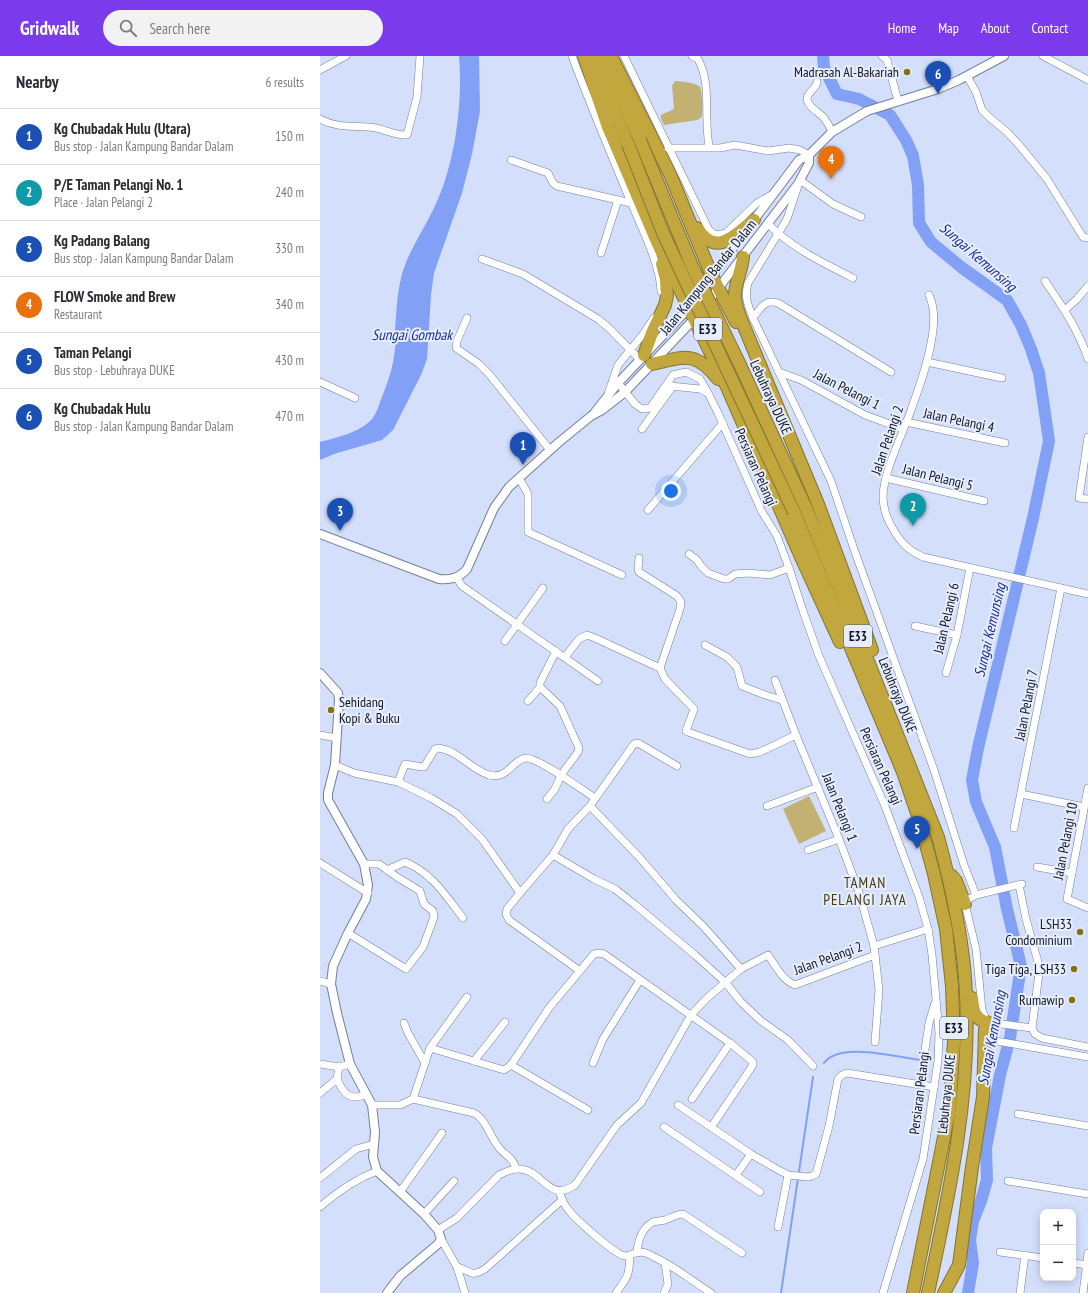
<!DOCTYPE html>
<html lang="en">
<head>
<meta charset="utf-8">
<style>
  :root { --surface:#fff; --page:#f2f2f3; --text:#2b2b33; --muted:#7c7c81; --line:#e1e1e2; --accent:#7c3aed }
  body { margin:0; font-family:"PT Sans Narrow",sans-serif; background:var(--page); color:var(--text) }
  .controls { position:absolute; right:12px; bottom:12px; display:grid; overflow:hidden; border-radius:8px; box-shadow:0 2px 10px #0003 }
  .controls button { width:36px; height:36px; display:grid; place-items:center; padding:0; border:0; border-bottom:1px solid var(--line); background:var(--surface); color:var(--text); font:20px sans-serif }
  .you { position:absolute; left:351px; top:435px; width:14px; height:14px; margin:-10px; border:3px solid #fff; border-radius:50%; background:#1a73e8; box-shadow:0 0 0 6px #1a73e833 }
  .badge { display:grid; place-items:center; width:26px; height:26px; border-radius:50%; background:var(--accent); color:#fff; font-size:13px; font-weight:700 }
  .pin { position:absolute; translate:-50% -33px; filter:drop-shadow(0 1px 2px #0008) }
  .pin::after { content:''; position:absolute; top:21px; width:14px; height:12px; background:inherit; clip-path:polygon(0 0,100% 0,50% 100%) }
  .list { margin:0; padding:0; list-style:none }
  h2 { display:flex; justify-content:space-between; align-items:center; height:52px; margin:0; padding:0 16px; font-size:17px }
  h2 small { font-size:13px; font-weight:400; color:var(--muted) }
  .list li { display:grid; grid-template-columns:26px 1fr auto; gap:12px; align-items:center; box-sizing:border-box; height:56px; padding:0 16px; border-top:1px solid var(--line) }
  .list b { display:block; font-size:15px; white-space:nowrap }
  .list p { margin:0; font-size:13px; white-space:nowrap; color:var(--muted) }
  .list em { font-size:13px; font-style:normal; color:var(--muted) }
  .icon { flex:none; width:22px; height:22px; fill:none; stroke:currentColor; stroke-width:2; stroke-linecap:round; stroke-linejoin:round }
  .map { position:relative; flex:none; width:768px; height:1237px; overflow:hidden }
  header { display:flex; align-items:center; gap:24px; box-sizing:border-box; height:56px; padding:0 20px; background:var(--accent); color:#fff }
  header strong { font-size:19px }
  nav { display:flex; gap:22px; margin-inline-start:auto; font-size:14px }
  .search { width:280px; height:36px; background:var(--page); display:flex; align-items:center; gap:10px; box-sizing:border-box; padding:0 14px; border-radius:22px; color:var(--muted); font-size:15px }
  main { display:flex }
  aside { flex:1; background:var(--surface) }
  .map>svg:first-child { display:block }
</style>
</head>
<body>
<header>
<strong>Gridwalk</strong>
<div class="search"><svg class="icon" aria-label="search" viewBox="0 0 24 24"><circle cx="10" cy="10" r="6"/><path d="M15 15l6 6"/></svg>Search here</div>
<nav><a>Home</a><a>Map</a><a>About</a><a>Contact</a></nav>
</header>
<main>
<aside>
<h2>Nearby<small>6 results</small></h2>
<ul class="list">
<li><span class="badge" style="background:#1a4fb4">1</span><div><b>Kg Chubadak Hulu (Utara)</b><p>Bus stop · Jalan Kampung Bandar Dalam</p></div><em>150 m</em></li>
<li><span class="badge" style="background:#0f9aa8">2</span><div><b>P/E Taman Pelangi No. 1</b><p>Place · Jalan Pelangi 2</p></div><em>240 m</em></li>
<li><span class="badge" style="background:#1a4fb4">3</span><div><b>Kg Padang Balang</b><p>Bus stop · Jalan Kampung Bandar Dalam</p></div><em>330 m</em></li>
<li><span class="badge" style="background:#e8710a">4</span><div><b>FLOW Smoke and Brew</b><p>Restaurant</p></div><em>340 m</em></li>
<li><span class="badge" style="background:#1a4fb4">5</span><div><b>Taman Pelangi</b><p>Bus stop · Lebuhraya DUKE</p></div><em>430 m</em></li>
<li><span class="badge" style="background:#1a4fb4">6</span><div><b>Kg Chubadak Hulu</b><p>Bus stop · Jalan Kampung Bandar Dalam</p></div><em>470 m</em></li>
</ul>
</aside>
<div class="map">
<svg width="768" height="1237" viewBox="0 0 768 1237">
  <rect width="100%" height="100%" fill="#d4dffc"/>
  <!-- green -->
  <g fill="#c2b173">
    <path d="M 355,25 C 360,25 377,27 380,31 C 382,34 383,56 382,60 C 381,62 379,63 377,64 L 344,69 L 341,63 L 341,59 L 354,53 L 352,30 Z"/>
    <polygon points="489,740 506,775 479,788 463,753"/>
  </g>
  <!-- water -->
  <path fill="#82a0f5" d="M 139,0 L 159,0 L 160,55 L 152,98 L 142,137 L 114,217 L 111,239 L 107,303 L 101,319 L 73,374 L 62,384 L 14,398 L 0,404 L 0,386 C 18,381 39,377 52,363 C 57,357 59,348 62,341 C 67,328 72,315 74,300 C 76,292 75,284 75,276 C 76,259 77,239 81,222 C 87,197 102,177 113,154 C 135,110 143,48 139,0 Z"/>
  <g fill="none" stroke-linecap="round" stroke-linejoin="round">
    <!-- stream -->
    <g stroke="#82a0f5" stroke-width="2">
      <path d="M 504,1007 C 506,1005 508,1002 511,1001 C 531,989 577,1001 600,1004"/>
      <polyline points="461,1237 493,1021"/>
    </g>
    <!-- river -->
    <polyline stroke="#82a0f5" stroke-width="12" points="503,0 504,12 517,38 539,43 570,59 586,84 593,100 598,129 599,167 611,186 641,211 687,244 701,269 711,293 719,317 729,385 713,462 658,692 652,724 656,746 675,791 687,853 701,910 690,982 680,1019 666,1092 667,1124 661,1145 653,1165 650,1184 653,1207 648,1237"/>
    <!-- minor casing -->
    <g stroke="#747f98" stroke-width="8">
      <g id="minor">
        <path d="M 252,0 C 271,51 292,101 313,151 C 323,175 340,209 341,235"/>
        <polyline points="304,0 389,174 394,178 398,179 406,177 437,147 453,138"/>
        <path d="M 372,0 L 378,3 C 389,24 386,43 387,66 C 387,75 388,83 389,91"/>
        <polyline points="562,0 567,4 578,45"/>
        <polyline points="723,0 768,24"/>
        <polyline points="0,14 26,0"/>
        <polyline points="647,20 656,36 662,54 670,62 687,76 700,90 727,123 763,181 768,182"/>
        <path d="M 497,26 C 496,33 488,36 487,42 C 487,51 499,56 504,62 C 507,66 510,71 512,76"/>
        <path d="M 0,63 C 18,73 37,69 56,72 C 66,74 77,80 87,79 L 97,41 L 100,0"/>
        <polyline points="348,92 400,92 415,89 448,95 469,92 480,94 489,99"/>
        <polyline points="191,104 228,117 233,127 237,130 311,147"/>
        <polyline points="480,124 513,148 541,161"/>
        <path d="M 478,130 L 467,163 L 428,227 C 424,240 428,250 433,262 L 511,425 L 535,496 L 614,714 L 644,809 L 656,839"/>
        <path d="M 448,168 C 472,192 503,207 533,222"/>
        <polyline points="281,197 298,144"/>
        <polyline points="162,203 203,218 278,263 290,273 320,304"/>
        <path d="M 725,225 C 742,250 759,275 768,303"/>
        <path d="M 609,239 C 616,254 614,271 611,287 C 607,310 599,332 591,354 C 583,378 563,416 563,441 C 563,452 567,463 573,473 C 581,487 588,494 603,501 L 768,538"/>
        <polyline points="745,254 757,243 768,230"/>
        <polyline points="147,262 137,285 136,292 159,308 169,318 230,394"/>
        <path d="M 433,262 C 441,252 444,243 458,247 L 571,316"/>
        <polyline points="607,306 682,322"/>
        <polyline points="459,316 481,324 545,359 583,373"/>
        <polyline points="0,326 35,342"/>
        <polyline points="298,327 315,348 322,353 330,352 353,319 366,316 380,323 388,337 398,357 442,456 457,480 469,512 483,555 499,600 565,750 599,841 608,873 612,899 616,943 619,977 618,1005 603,1103 563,1237"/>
        <polyline points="350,330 380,333 388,337"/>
        <polyline points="288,338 298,309 324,277 334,262"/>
        <polyline points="586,366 685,387"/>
        <polyline points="322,373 353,330"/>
        <polyline points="768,381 759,442 768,443"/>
        <polyline points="199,422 208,438 208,476 302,519"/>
        <polyline points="566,422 664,445"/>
        <polyline points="328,454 403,367"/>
        <polyline points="369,498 377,504 381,510 388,517 404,523 408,523 415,518 429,517 450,519 469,512"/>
        <polyline points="319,502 318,513 319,516 357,540 361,546 360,553 340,612 345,623 374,653 366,675 368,676 430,698 440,696 476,679"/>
        <polyline points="136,521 142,530 278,625"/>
        <polyline points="595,570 637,579"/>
        <polyline points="185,585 223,532"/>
        <polyline points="385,589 407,601 417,611 422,630 445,639 462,644"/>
        <polyline points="245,601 259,583 267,579 275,582 340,612"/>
        <polyline points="626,617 637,579 650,512"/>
        <polyline points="455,624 476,679 519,783 539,836 554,890 559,934 555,986"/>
        <polyline points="208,645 220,631"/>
        <polyline points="0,679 17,682"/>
        <polyline points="15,709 34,717 78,726 111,742 137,758 162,783 200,837 233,799 248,773 270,750 314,688 318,687 357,710"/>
        <path d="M 78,726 L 85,708 L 102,711 L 104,711 L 115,693 L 118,692 C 138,694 150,713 169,719 C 188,724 193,703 206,702 C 217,701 264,735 275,742"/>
        <polyline points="768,732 747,843 768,852"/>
        <polyline points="701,738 764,751"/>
        <polyline points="227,743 235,733 241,719 258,696 259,692 240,650 220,631 220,627 236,595"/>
        <polyline points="270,750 320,802 356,844 384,871 421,913"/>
        <polyline points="447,750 498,731"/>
        <polyline points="694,772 741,532"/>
        <polyline points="488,794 519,783"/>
        <polyline points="233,799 274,823 295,833 314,848 375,899 405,926 421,946 440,964 468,984 493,1010"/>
        <polyline points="0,807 48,837"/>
        <polyline points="717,811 752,817"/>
        <path d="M 67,814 L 85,806 C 112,817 126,840 143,862"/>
        <polyline points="702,828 656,839 649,843 645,848 656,893 662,954 667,966 712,972 715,978 722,982 768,991"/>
        <polyline points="699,829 706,863 718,906 719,917 712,972"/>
        <polyline points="200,837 187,853 186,858 189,864 260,915"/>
        <polyline points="28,877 86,913 103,891 114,861 113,855 104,848 100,835 77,821 59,808 44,808"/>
        <polyline points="554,890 608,873"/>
        <polyline points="0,925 11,928"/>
        <polyline points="84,967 88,977 105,1007"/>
        <polyline points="671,984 768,1001"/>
        <polyline points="110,992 184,1014 191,1009 229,952 274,898 279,897 284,898 410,987 433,1006 433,1009 394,1067"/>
        <polyline points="605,994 609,967 615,947"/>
        <polyline points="154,1005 185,966"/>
        <polyline points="273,1007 283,983 320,924"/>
        <polyline points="0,1008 19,1011 30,1008"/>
        <polyline points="191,1009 268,1054"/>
        <path d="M 17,1023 C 23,1037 30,1046 46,1038"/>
        <polyline points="0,1037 17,1023 19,1011"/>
        <path d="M 93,1043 L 154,1057 C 167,1064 170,1082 180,1093 C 187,1101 193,1101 196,1113"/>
        <polyline points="372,1043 410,987"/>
        <polyline points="52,1049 80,1049 93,1043 110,992 147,941"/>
        <polyline points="358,1049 431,1098 455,1112 468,1119 488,1121 492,1120 496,1118 509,1070 518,1023 522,1019 527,1017 614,1031"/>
        <polyline points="698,1058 768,1070"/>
        <polyline points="344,1071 440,1136"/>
        <polyline points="416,1119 431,1098"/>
        <polyline points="0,1122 36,1093 54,1088"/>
        <polyline points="688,1125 768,1138"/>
        <path d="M 239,1135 C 241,1141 243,1147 247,1152 C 253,1161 295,1199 305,1200 C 310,1200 313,1197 317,1197 C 322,1195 329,1198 334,1201 C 354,1210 372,1225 391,1237"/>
        <polyline points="80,1136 122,1077"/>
        <path d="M 0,1151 C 17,1136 36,1123 57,1115"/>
        <polyline points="104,1158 134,1125"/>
        <polyline points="458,1171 468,1119"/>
        <path d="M 118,1174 L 137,1162 L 179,1119 C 184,1117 190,1113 197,1113 C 222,1111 227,1148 255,1129 L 297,1069 L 321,1047 L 371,959 L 387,942 L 421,913 L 448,899 C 455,909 463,925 475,929 L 555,899"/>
        <polyline points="121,1183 137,1211 145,1237"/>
        <path d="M 317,1196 C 318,1185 322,1172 333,1166 C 337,1165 341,1165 345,1164 C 351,1162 357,1158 363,1158 L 422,1197"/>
        <polyline points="680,1196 723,1202"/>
        <polyline points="753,1207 768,1209"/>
        <path d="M 137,1211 C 153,1215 149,1222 165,1213 L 242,1144"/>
        <path d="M 296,1237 C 308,1220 309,1221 310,1199"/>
        <polyline points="344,1237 348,1228 345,1207"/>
        <polyline points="700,1237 705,1199"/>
        <polyline points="763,1237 768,1197"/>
      </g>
    </g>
    <!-- tertiary casing -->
    <g stroke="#747f98" stroke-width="10">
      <g id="tertiary">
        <polyline points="387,247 478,128 489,107 489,99"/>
        <polyline points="275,356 298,327 364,257 479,104 489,99 512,76 547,55 618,33 639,24 684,0"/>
        <path d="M 0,478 L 119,523 C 131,524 139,522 147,513 L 174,452 L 189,431 L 238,387 L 271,360 L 282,354 L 305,336 L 376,261"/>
        <polyline points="0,617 18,637 19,644 15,709 8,737 8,744 44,808 48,829 46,843 28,877 13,910 11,928 17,957 30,1008 52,1049 55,1076 53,1101 57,1115 104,1158 118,1174 121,1183 118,1188 80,1220 67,1237"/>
      </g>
    </g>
    <!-- motorway casing -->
    <g stroke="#847433" stroke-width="14">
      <g id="motorway">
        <polyline points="264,0 288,71 337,186 407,331 481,501 520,586"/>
        <polyline points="282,0 320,84"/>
        <polyline points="291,0 350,118 392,220 416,266"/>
        <polyline points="272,2 308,88"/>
        <path d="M 377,172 C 396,202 415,179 434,164"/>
        <path d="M 423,201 C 422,215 414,228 415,242 C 416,249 418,255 420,261 L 498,448 L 552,594"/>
        <polyline points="324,299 332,277 345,249 347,240 346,223 342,208"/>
        <path d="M 332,308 C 364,301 375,294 398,323"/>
        <path d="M 485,450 L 518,530 L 618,781 C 632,832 644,885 646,938 C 651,1039 629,1139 608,1237"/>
        <polyline points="474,456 583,716 599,763 614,818 626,873 632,930 634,986 629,1056 593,1237"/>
        <polyline points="632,820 636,825 645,848"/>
        <path d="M 624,1237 L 639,1209 L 652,1111 L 663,1041 L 665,974 L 667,966 C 655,964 653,954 652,942"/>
      </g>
    </g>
    <!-- minor -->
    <use href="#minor" stroke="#fff" stroke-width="7"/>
    <!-- tertiary -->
    <use href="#tertiary" stroke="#fff" stroke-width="8"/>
    <!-- motorway -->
    <use href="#motorway" stroke="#c1a73d" stroke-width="12"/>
    <!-- motorway-bridge casing -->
    <g stroke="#847433" stroke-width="14" stroke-linecap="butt">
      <g id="motorway-bridge">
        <polyline points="320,84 372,210 421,311 485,450"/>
        <polyline points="308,88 343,177 474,456"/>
      </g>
    </g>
    <!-- motorway-bridge -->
    <use href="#motorway-bridge" stroke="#c1a73d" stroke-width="12"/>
  </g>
  <!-- markers -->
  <g fill="#867112" stroke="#e6edfe" stroke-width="1.5">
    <circle cx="587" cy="16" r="4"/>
    <circle cx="11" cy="654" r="4"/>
    <circle cx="760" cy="876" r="4"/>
    <circle cx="754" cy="913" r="4"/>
    <circle cx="752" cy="944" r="4"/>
  </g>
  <g text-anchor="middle" stroke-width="4" stroke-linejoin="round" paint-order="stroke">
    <!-- shield labels -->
    <g fill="#e6edfe" stroke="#525663" stroke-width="1">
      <rect x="374" y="262" width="28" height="22" rx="3"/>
      <rect x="524" y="569" width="28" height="22" rx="3"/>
      <rect x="620" y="961" width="28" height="22" rx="3"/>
    </g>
    <g font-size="13" font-weight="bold" fill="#131620">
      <text x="388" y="278">E33</text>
      <text x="538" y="585">E33</text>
      <text x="634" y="977">E33</text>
    </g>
    <!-- poi labels -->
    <g font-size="14" fill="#131620" stroke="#e6edfe" text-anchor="end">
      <text x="579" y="21">Madrasah Al-Bakariah</text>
      <text x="19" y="651" text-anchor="start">Sehidang<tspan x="19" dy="16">Kopi &amp; Buku</tspan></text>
      <text x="752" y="873">LSH33<tspan x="752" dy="16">Condominium</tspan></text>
      <text x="746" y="918">Tiga Tiga, LSH33</text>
      <text x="744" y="949">Rumawip</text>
    </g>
    <!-- street labels -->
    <g font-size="14" fill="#131620" stroke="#e6edfe">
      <text transform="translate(388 221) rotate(-51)" y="5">Jalan Kampung Bandar Dalam</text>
      <text transform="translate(527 333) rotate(27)" y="5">Jalan Pelangi 1</text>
      <text transform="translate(451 341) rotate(65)" y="5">Lebuhraya DUKE</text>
      <text transform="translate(639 364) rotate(12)" y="5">Jalan Pelangi 4</text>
      <text transform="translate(567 384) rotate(-71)" y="5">Jalan Pelangi 2</text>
      <text transform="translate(436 411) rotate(66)" y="5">Persiaran Pelangi</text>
      <text transform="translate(618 421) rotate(14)" y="5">Jalan Pelangi 5</text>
      <text transform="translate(626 562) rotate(-77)" y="5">Jalan Pelangi 6</text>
      <text transform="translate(578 639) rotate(68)" y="5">Lebuhraya DUKE</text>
      <text transform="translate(706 649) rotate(-79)" y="5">Jalan Pelangi 7</text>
      <text transform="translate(561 710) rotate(66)" y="5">Persiaran Pelangi</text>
      <text transform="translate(520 751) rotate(68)" y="5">Jalan Pelangi 1</text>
      <text transform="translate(745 785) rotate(-79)" y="5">Jalan Pelangi 10</text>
      <text transform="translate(508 902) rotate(-20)" y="5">Jalan Pelangi 2</text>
      <text transform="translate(599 1037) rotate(-83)" y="5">Persiaran Pelangi</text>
      <text transform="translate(626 1038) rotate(-84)" y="5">Lebuhraya DUKE</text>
    </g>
    <!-- water labels -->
    <g font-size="15" font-style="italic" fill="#1d3090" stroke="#e6edfe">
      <text transform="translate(658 201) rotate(41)" y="5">Sungai Kemunsing</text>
      <text x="92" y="284">Sungai Gombak</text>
      <text transform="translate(670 574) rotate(-77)" y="5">Sungai Kemunsing</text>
      <text transform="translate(672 982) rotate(-79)" y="5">Sungai Kemunsing</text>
    </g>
    <!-- neighbourhood labels -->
    <g font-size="15" letter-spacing="1" fill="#463c13" stroke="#e6edfe">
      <text x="545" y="832">TAMAN<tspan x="545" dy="17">PELANGI JAYA</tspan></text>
    </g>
  </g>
</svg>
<div class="controls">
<button>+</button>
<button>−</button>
</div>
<div class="you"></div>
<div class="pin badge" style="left:203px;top:409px;background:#1a4fb4">1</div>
<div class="pin badge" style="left:593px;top:470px;background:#0f9aa8">2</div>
<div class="pin badge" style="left:20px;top:475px;background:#1a4fb4">3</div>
<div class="pin badge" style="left:511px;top:123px;background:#e8710a">4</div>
<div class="pin badge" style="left:597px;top:793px;background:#1a4fb4">5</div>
<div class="pin badge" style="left:618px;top:38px;background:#1a4fb4">6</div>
</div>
</main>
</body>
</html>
